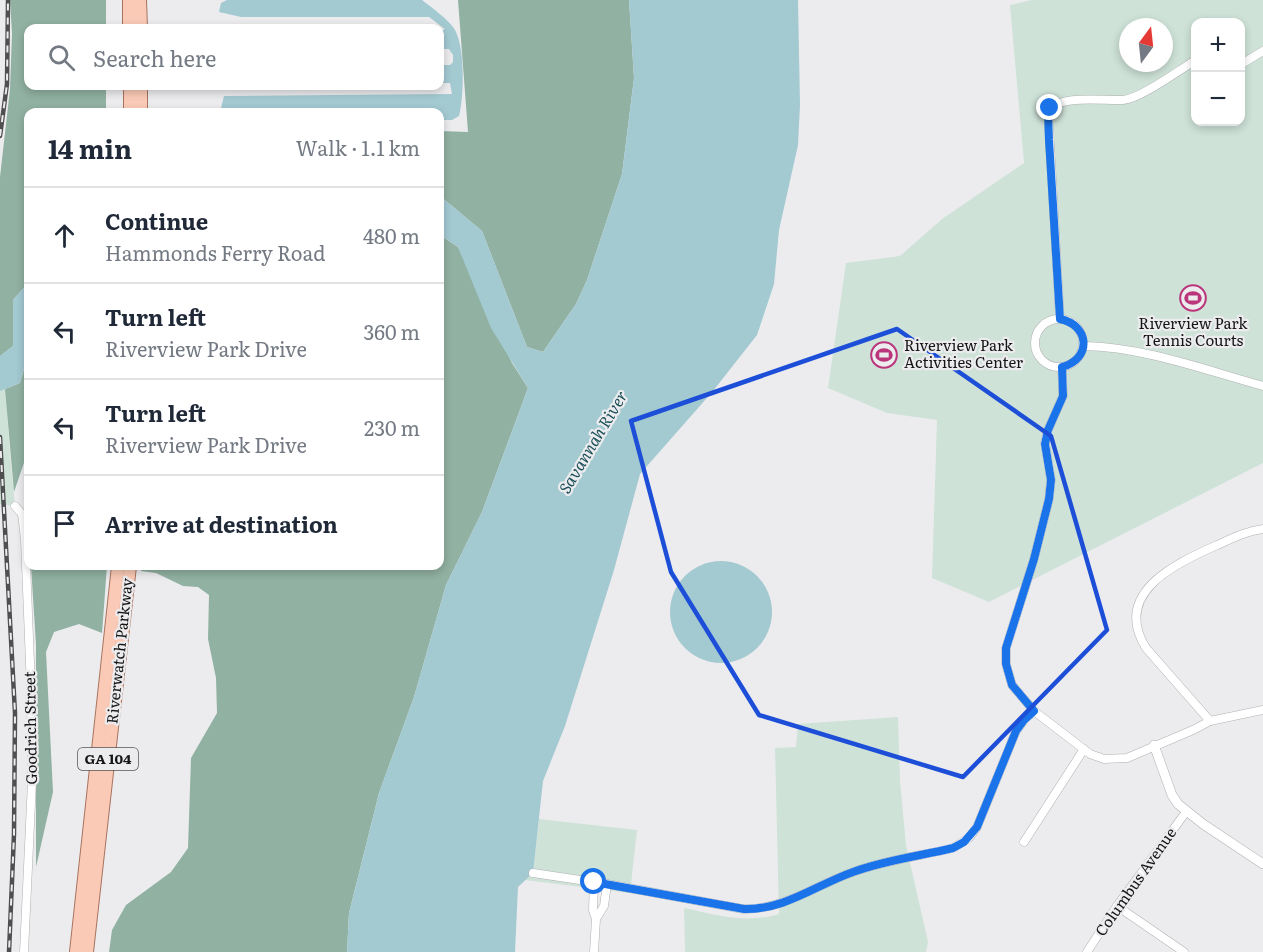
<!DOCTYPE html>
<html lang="en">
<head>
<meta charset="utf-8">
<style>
  :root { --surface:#fff; --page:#f2f2f3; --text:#1f2937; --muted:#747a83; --line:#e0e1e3 }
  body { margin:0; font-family:Literata,serif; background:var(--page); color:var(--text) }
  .controls { position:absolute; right:18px; top:18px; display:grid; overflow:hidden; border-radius:12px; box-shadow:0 3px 9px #0003 }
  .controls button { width:54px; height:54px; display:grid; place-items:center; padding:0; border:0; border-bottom:2px solid var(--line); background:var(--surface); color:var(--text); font:30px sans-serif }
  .compass { position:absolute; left:1119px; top:18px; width:54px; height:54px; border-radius:50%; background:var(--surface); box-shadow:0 3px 9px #0003; rotate:15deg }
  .stop { position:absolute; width:18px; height:18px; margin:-14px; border:4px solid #1a73e8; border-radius:50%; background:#fff }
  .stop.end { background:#1a73e8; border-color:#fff; box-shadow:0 2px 6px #0008 }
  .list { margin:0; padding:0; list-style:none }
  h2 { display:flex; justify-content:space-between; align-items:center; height:78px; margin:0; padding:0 24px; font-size:26px }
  h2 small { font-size:20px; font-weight:400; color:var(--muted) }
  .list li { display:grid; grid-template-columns:39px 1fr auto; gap:18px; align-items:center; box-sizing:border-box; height:96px; padding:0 24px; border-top:2px solid var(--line) }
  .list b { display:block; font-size:22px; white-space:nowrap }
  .list p { margin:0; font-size:20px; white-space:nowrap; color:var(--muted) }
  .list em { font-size:20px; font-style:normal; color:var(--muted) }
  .icon { flex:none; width:33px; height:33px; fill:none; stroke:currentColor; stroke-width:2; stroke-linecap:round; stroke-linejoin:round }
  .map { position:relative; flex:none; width:1263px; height:952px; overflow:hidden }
  .search { position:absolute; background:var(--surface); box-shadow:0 3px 9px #0003; left:24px; top:24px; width:420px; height:66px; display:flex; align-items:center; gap:15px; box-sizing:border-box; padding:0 21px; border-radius:12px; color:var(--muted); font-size:22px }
  .panel { position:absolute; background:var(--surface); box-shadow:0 3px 9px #0003; left:24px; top:108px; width:420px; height:462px; border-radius:12px }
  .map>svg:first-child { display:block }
</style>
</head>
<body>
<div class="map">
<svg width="1263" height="952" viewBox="0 0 1263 952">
  <rect width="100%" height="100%" fill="#ececef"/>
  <!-- green -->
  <g fill="#cee2d8" fill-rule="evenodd">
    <path d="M 1032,0 L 1263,0 L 1263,463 L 989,602 L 932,578 L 937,420 L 887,413 L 828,388 L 846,263 L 900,256 L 942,219 L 1024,163 L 1010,5 ZM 1196,22 L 1240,22 L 1240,122 L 1196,122 ZM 1128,27 L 1164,27 L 1164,63 L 1128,63 Z"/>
    <path d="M 0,222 C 1,317 5,411 15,506 L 0,504 Z"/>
    <path d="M 898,717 L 900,781 L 906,845 L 928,942 L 926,952 L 685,952 L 684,908 C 717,915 746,924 779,914 L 775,748 L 796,747 L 798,724 Z"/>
    <polygon points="539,819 637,830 630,893 525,880 533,873"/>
  </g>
  <!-- forest -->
  <g fill="#91b1a2">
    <polygon points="10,0 106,0 106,28 28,28 28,86 106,86 106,112 28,112 28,283 13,300 13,346 0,356 0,177 10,89 12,34"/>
    <polygon points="458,0 629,0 634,78 622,174 587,280 576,304 543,352 527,347 482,231 440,196 440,131 468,132"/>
    <polygon points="440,235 458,247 512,363 528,388 482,512 446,585 414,697 379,793 349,913 347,952 109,952 112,930 126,905 171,872 188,848 191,758 217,713 216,678 208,639 209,595 198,587 183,586 156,573 141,571 142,566 440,566"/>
    <polygon points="28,355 28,451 14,492 5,389 20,383"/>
    <polygon points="31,566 107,566 102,633 79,624 54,632 46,652 53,792 36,867 36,645"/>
  </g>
  <!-- water -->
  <g fill="#a3c9d1">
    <path d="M 227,0 L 422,0 C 431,7 452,22 456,32 C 465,51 464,96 459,116 L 452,120 L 440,120 L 440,112 L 220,112 L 224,96 L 452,94 L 450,83 L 440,83 L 440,65 L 450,65 L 453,62 L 453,55 L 449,49 L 440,49 L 440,32 L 445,29 L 429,17 L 241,17 L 219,12 L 221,3 Z"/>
    <polygon points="629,0 798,0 800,105 798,145 779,230 774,284 757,335 713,391 640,474 614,570 565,726 543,781 533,873 518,887 515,952 347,952 349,913 379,793 414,697 446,585 482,512 528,388 491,328 458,247 440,235 440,196 482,231 527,347 543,352 576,304 587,280 622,174 634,78"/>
    <polygon points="28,283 28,355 20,383 0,391 0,356 13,346 13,300"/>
    <circle cx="721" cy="612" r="51"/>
  </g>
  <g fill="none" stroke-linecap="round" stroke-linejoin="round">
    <!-- minor casing -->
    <g stroke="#b0b1b3" stroke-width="9">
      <g id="minor">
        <polyline points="1240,62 1245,62 1263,51"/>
        <circle cx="1059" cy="343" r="24"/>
        <path d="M 1060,319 L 1048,111 C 1060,94 1103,101 1123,100 C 1140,99 1179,70 1196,60"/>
        <path d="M 1084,346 C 1144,347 1205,370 1263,386"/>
        <polyline points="1062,367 1063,396 1048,430 1045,443 1051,480 1049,499 1034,559 1006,648 1006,664 1012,685 1034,711 1090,754 1104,759 1127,758 1193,730 1210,721"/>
        <polyline points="15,506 22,514 25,539 31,688 32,782 24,952"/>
        <path d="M 1263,529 C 1246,531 1231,539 1215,546 C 1174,564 1112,594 1146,648 L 1210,721 L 1263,710"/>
        <polyline points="1024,842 1084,749"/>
        <path d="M 533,873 L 607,884 L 743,909 C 784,910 816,885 853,872 C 885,860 920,856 953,848 L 969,838 L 977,827 L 1016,731 L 1024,720 L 1034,711"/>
        <polyline points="594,882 593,910 596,919 594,952"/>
        <polyline points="1117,906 1184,952"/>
        <polyline points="596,919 604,906 607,884"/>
        <polyline points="1087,952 1117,906 1186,812"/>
      </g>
    </g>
    <!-- tertiary casing -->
    <g stroke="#b0b1b3" stroke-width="10">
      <polyline id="tertiary" points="1154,745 1172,795 1178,804 1203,824 1263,864"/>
    </g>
    <!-- primary casing -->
    <g stroke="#a8735e" stroke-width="14">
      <g id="primary">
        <polyline points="129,0 129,28"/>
        <polyline points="140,0 141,28"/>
        <polyline points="141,86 141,112"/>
        <polyline points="130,112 130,86"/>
        <polyline points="76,952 118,566"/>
        <polyline points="87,952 130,566"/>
      </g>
    </g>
    <!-- minor -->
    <use href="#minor" stroke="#fff" stroke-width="8"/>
    <!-- tertiary -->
    <use href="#tertiary" stroke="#fff" stroke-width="9"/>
    <!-- primary -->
    <use href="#primary" stroke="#facab6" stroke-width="12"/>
    <!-- rail casing -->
    <g stroke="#4f4f50" stroke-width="4.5">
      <g id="rail">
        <polyline points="0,136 7,84 8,0"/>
        <polyline points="0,437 15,713 14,834 9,952"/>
      </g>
    </g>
    <!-- rail -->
    <use href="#rail" stroke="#ececef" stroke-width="2" stroke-dasharray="7" stroke-linecap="butt"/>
  </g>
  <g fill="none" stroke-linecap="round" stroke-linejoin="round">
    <!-- route -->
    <path stroke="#1a73e8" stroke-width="8" d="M 594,882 L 744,909 C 785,910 816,885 853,872 C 885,860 920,856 953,848 L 964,842 L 977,827 L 1016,731 L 1024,720 L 1034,711 L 1012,685 L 1006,664 L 1006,648 L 1034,559 L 1049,499 L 1051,480 L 1045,444 L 1048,430 L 1063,396 L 1062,367 C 1092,359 1090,325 1060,319 L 1049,140 L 1048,111 L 1050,108"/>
  </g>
  <!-- marked area -->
  <path fill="none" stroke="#1d4ed8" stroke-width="4.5" stroke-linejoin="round" d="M 897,329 L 1051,436 L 1107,630 L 963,777 L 759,715 L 671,572 L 631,421 Z"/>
  <!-- icons -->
  <defs>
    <g id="stadium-ring" transform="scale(1.35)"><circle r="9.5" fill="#ececef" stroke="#ba357a" stroke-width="1.5"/><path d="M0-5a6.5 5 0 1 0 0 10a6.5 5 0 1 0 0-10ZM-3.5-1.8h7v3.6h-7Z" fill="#ba357a"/></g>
  </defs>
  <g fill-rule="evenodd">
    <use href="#stadium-ring" x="1193" y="298"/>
    <use href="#stadium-ring" x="884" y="355"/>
  </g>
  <g text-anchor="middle" stroke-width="4.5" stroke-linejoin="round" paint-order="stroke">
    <!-- shield labels -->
    <rect fill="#ececef" stroke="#565657" stroke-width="1.5" x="78" y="748" width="60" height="22" rx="4.5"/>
    <g font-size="14" font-weight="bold" fill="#151516">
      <text x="108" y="764">GA 104</text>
    </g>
    <!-- poi labels -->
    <g font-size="15" fill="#151516" stroke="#ececef">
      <text x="1193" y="329">Riverview Park<tspan x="1193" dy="17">Tennis Courts</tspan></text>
      <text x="904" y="351" text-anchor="start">Riverview Park<tspan x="904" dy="17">Activities Center</tspan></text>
    </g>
    <!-- street labels -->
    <g font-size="15" fill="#151516" stroke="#ececef">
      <text transform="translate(120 651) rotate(-84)" y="5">Riverwatch Parkway</text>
      <text transform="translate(31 728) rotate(-91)" y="5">Goodrich Street</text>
      <text transform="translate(1136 882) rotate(-55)" y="5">Columbus Avenue</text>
    </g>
    <!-- water labels -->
    <g font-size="16" font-style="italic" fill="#1b5059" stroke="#ececef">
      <text transform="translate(593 442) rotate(-59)" y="6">Savannah River</text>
    </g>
  </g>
</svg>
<div class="controls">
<button>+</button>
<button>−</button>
</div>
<svg class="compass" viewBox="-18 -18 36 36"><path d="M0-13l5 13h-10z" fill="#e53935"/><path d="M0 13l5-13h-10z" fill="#747a83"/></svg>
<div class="stop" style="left:594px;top:882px"></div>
<div class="stop end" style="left:1050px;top:108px"></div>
<div class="search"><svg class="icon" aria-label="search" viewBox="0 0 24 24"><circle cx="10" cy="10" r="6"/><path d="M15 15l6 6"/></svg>Search here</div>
<section class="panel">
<h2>14 min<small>Walk · 1.1 km</small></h2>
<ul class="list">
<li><svg class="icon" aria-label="ahead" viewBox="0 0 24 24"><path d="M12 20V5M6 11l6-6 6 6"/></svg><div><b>Continue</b><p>Hammonds Ferry Road</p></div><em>480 m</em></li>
<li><svg class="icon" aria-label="left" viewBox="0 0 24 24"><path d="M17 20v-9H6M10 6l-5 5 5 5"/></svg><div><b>Turn left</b><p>Riverview Park Drive</p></div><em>360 m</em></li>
<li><svg class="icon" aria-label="left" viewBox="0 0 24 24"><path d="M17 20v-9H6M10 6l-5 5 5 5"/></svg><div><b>Turn left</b><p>Riverview Park Drive</p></div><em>230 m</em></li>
<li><svg class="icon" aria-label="arrive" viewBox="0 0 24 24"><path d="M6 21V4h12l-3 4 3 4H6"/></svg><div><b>Arrive at destination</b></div></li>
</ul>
</section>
</div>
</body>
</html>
